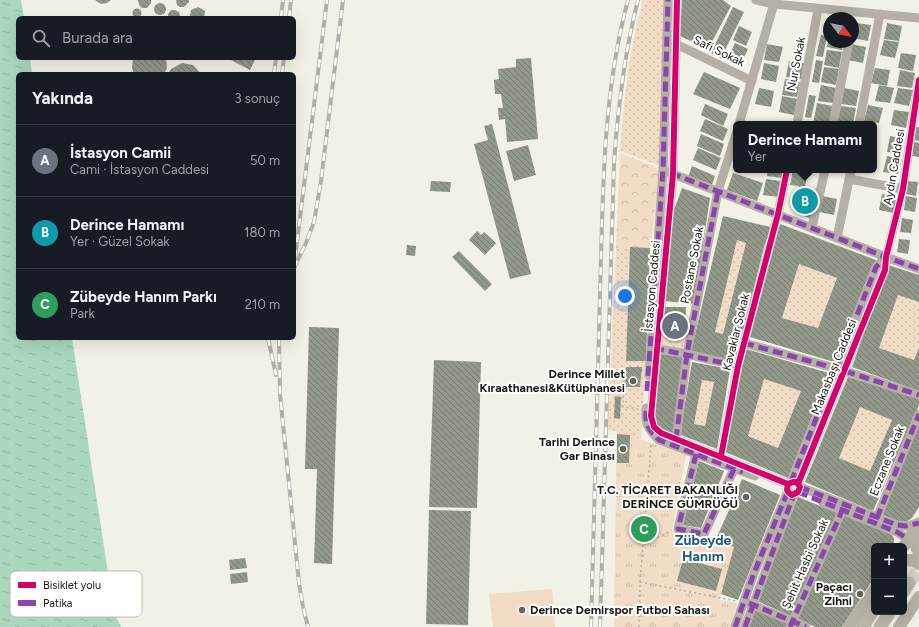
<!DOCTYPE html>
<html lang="tr">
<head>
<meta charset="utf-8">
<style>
  :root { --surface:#171b24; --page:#242831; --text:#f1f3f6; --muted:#9ea1a6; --line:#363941; --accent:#b45309 }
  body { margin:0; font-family:Figtree,sans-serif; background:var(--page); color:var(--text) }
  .controls { position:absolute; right:12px; bottom:12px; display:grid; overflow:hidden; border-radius:6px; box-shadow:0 4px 16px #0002 }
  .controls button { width:36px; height:36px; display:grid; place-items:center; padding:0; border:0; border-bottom:1px solid var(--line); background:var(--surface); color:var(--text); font:20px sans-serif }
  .compass { position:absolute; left:823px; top:12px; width:36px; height:36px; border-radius:50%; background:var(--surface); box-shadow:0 4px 16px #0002; rotate:122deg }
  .you { position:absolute; left:625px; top:296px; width:14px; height:14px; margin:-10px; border:3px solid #fff; border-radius:50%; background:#1a73e8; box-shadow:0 0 0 6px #1a73e833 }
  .badge { display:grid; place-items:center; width:26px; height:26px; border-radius:50%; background:var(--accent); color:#fff; font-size:13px; font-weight:700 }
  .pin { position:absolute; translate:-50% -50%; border:2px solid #fff; box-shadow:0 1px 4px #0006 }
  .popup { position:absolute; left:733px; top:121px; width:144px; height:52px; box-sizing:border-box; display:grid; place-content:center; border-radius:6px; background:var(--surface); filter:drop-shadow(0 1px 3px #0005); font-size:13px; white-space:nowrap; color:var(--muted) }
  .popup b { font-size:15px; color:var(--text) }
  .popup::after { content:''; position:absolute; left:50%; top:100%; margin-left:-8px; border:8px solid transparent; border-top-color:var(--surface) }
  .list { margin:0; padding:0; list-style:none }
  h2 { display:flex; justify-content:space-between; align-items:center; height:52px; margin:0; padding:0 16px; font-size:17px }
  h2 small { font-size:13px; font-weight:400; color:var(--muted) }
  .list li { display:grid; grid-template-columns:26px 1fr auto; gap:12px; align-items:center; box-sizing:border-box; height:72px; padding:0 16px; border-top:1px solid var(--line) }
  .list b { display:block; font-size:15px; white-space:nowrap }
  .list p { margin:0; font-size:13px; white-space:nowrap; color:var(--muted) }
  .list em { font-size:13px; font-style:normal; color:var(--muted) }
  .icon { flex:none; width:22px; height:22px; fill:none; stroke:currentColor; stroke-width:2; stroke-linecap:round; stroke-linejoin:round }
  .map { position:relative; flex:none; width:919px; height:627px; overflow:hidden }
  .search { position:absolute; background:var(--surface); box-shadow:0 4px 16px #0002; left:16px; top:16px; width:280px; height:44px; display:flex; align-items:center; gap:10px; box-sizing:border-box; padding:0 14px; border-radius:6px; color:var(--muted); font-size:15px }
  .panel { position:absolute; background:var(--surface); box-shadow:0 4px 16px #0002; left:16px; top:72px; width:280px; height:268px; border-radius:6px }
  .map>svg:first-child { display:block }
</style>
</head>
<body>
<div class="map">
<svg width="919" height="627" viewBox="0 0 919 627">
  <defs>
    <pattern id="grass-dots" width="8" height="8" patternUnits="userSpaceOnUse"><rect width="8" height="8" fill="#f2dcc5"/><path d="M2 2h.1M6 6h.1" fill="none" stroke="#cfbca8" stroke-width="1.8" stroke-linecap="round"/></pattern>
    <pattern id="forest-crowns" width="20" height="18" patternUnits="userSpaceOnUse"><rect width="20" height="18" fill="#f2dcc5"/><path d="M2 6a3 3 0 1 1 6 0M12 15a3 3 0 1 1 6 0" fill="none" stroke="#cfbca8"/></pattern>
    <pattern id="park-tufts" width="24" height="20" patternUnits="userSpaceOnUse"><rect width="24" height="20" fill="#f2dcc5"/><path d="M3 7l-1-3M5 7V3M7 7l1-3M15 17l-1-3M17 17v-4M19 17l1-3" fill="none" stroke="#cfbca8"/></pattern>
    <pattern id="water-ripples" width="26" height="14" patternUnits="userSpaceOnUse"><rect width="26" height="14" fill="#a9d8bd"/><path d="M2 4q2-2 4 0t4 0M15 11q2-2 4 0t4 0" fill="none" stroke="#91b9a1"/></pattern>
    <pattern id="building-back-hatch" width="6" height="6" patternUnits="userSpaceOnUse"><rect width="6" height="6" fill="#92998a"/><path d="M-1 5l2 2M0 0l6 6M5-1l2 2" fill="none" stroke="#767c6f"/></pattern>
  </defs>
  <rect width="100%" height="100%" fill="#f1f1e5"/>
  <!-- grass -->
  <g fill="url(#grass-dots)">
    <path d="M 643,0 L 667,0 L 661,166 L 620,151 C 624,100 629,49 643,0 Z"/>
    <polygon points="737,240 746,243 723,334 715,332"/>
    <polygon points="630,247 626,361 646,361 641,439 648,442 614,627 617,431 608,430 616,248"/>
    <polygon points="799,264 837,278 818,328 782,318"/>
    <polygon points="898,295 919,302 919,347 914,360 879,348"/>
    <polygon points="660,333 689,334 686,353 659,347"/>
    <polygon points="764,379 801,391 778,448 748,436"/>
    <polygon points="702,380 714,382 705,426 694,424"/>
    <polygon points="860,407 892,420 870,471 839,458"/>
    <path d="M 904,562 L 917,569 C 919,572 919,577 918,581 L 904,604 L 915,586 L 904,578 Z"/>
  </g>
  <!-- forest -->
  <polygon fill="url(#forest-crowns)" points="620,153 659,168 660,175 650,248 616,248"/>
  <!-- park -->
  <polygon fill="url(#park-tufts)" points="617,431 686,455 672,531 734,547 719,600 737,603 731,627 614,627"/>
  <!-- pitch -->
  <polygon fill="#f2dcc5" points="552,589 555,627 493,627 489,594"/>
  <!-- water -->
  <polygon fill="url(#water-ripples)" points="0,0 21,0 24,18 18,18 18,58 30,58 32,74 18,74 18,338 72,338 114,612 121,627 0,627"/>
  <!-- building -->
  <g fill="url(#building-back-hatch)" fill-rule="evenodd">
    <polygon points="95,0 111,0 107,3 101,4"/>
    <polygon points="138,0 151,0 151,3 147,8 142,8 139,5"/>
    <polygon points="176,0 189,0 189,2 184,7 180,7 177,5"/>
    <polygon points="682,0 723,0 731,6 708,49 680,36"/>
    <circle cx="160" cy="9" r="6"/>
    <polygon points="198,7 205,11 204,18 191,18 190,15 191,10"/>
    <polygon points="733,7 744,12 721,58 711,53"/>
    <circle cx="137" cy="13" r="4.5"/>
    <polygon points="171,10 175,10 179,12 181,18 168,18 168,14"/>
    <polygon points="856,23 871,25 868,41 853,38"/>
    <polygon points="887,23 902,26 899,41 884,39"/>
    <polygon points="739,26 752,32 746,46 733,40"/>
    <polygon points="821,35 827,36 823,57 816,56"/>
    <polygon points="884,40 899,42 895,58 880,55"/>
    <polygon points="828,42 844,42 842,50 827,47"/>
    <polygon points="735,43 748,49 741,63 728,58"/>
    <polygon points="767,44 783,47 779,62 764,60"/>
    <polygon points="851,44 866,47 863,63 848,60"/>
    <polygon points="827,50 842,52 839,68 824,65"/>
    <polygon points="901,53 916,55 913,71 898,68"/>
    <polygon points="133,58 166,58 167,68 164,74 134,74 132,68"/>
    <polygon points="227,58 256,58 250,70"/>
    <polygon points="531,58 538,139 507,142 505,119 499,120 498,108 503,108 501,94 495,94 494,80 499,79 498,69 516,67 516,59"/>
    <polygon points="816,60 823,61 819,83 812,82"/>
    <polygon points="789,61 804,63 801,79 786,77"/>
    <polygon points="182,63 193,65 201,74 168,74 171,69"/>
    <polygon points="764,63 779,66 776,82 761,79"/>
    <polygon points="824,67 839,69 836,85 821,82"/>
    <polygon points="875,68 890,70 887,86 871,83"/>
    <polygon points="900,70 915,73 912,88 897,86"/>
    <polygon points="704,72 740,88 730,109 693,94"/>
    <polygon points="785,79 800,82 797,97 782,95"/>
    <polygon points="821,85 836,88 833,103 818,101"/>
    <polygon points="879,85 894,88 890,103 875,101"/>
    <polygon points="759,88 774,91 771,107 755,104"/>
    <polygon points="844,88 859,91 856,106 841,104"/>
    <polygon points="898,88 913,90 909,106 894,103"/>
    <polygon points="809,95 816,96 811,118 805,117"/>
    <polygon points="782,96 797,99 794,115 779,112"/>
    <polygon points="817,103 833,106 829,124 813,124"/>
    <polygon points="705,104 728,114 723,126 701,115"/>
    <polygon points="868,105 883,108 879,123 864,121"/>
    <polygon points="841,106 856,108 853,124 837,121"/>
    <polygon points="894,110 909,112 906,128 891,125"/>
    <polygon points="705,119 728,129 723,141 700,131"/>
    <polygon points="492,124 531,274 510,279 474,144 488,140 484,126"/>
    <polygon points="916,127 919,127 919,141 914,140"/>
    <polygon points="701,134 724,144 720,156 697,146"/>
    <polygon points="890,136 905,139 902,154 887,152"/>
    <polygon points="914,142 919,143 919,157 912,156"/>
    <polygon points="528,145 536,175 514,181 506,151"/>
    <polygon points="698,148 721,158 716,170 693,160"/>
    <polygon points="887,156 902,159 898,174 883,172"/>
    <polygon points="692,166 715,176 711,188 688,178"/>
    <polygon points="768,170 784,170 782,178 767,176"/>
    <polygon points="793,170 808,170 805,187 817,190 811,219 795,212 799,186 790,185"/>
    <polygon points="733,173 763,183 757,201 727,190"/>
    <polygon points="766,179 781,181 778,197 763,195"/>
    <polygon points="431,181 451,182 450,192 430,191"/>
    <polygon points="908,181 918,182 916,196 906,194"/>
    <polygon points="682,188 710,198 694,304 664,301 674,210"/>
    <polygon points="882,194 897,197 894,213 879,210"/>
    <polygon points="822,196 837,199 834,215 819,212"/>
    <polygon points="906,196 917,198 915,212 904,210"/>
    <path d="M 723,216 L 771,227 L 764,247 L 735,363 L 691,352 ZM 737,240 L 746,243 L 723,334 L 715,332 Z"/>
    <polygon points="902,218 913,220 911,233 900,232"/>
    <path d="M 780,224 L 876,260 L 834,362 L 750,337 ZM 799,264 L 837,278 L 818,328 L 782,318 Z"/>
    <polygon points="477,231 481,235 484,232 496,243 485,255 469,240"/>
    <polygon points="899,239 910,240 908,254 897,252"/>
    <polygon points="407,245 416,246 415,256 406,255"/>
    <polygon points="630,247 650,248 646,361 626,361"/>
    <polygon points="459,251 492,284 485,291 452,257"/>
    <polygon points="888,265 919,275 919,302 898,295 879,348 914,360 919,348 919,391 852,367"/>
    <polygon points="664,307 686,307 685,334 664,333"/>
    <polygon points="309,327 339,328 332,564 314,563 317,469 305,469"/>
    <path d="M 746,349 L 829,373 L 788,478 L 725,452 ZM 764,379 L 801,391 L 778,448 L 748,436 Z"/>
    <polygon points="659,351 686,355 675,435 662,430 656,425 654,416"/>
    <polygon points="434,360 481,362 477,508 429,507"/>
    <path d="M 692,362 L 730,369 L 717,449 L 681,435 L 682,421 ZM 702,380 L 714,382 L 705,426 L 694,424 Z"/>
    <polygon points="626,367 642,367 640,387 625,387"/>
    <path d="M 848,377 L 919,399 L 919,405 L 873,511 L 805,482 ZM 860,407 L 892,420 L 870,471 L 839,458 Z"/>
    <polygon points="615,396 621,397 620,419 614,418"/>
    <polygon points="919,423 919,507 912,518 904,523 881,515"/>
    <polygon points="617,434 630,435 629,463 617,463"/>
    <polygon points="699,461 724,471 701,528 683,525"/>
    <polygon points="742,479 780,495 738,600 721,594 734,547 715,541 730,508"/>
    <polygon points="798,497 837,513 791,616 757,601"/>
    <polygon points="429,510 471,511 468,625 426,624"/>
    <polygon points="843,515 892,535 894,539 894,546 874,546 874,578 842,627 815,627 797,618"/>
    <polygon points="245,558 247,568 230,570 229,560"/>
    <polygon points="683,559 722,569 716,591 677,581"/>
    <polygon points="247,572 248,582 231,584 230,574"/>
    <polygon points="754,609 789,622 787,627 748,627"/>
  </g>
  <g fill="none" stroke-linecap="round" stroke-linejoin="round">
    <!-- highway-tunnel -->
    <polyline stroke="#d1d1c5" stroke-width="13" stroke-dasharray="13 6" stroke-linecap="butt" points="909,583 919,569"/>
    <!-- path -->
    <g stroke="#b1b0a6" stroke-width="1.5" stroke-dasharray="2 3" stroke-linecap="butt">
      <polyline points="626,376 624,380 623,407 639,409"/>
      <polyline points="647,499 681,482"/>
      <polyline points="644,544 671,531"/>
      <polyline points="640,582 736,601"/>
      <polyline points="639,627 640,582 651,444"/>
    </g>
    <!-- minor -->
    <g stroke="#b4b0a6" stroke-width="9">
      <polyline points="677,0 673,174 651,416 654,427 661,433 788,484 793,482 797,482 800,487 798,492 792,495 789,493 787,490 788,484"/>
      <polyline points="756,0 774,4 919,18"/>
      <polyline points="676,44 752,81"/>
      <polyline points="739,124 775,0"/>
      <polyline points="797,124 818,9"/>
      <polyline points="833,124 849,42"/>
      <polyline points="859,124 880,14"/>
      <polyline points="668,172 886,257 919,269"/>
      <polyline points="849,179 903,189"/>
      <polyline points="812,227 825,170"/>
      <polyline points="837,238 851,170"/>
      <polyline points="744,343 845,371 919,395"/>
      <polyline points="652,348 687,354 738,366"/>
      <polyline points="649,376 663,170 668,0"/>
      <path d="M 646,408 C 645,424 648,429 659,440 L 755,476"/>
      <polyline points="676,439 687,354 718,191 736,134"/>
      <polyline points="696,454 678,529 704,534 734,469"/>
      <polyline points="721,456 738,366 778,214 787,170"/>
      <polyline points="791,482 876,267 886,257"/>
      <polyline points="798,484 885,270 886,257 903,189 919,80"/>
      <polyline points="800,487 897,525 906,526 919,523"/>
      <polyline points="823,503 897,532 908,539"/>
      <polyline points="877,518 919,414"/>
      <polyline points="748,603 806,627"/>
      <polyline points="735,627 754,573 788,491"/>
      <polyline points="745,627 794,494"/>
      <polyline points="790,627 842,511"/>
    </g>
    <!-- major -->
    <g stroke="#b5b1a5" stroke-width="12">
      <path d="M 918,530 C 913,537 914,545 919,552"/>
      <polyline points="904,546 919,523"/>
      <polyline points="904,560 913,560 919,564"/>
      <polyline points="849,627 874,590"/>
      <polyline points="899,627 919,597"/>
    </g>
    <!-- highway -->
    <g stroke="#b9b6a9" stroke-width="13">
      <polyline points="904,591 909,583"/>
      <polyline points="863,627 874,609"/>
      <polyline points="880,627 890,612"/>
    </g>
    <!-- rail casing -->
    <g stroke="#b1b0a6" stroke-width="4">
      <g id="rail">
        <polyline points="281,18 283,0"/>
        <polyline points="289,18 291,0"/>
        <polyline points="274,74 276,58"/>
        <polyline points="282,74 284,58"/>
        <polyline points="295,258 327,0"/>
        <polyline points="294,268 306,243 314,222 321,181 343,0"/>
        <polyline points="268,338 276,375"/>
        <polyline points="279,338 280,394 299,583 303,607 308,627"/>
        <path d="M 591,627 C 594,516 597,406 600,295 C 603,196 602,96 628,0"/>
        <path d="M 600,627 L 614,163 C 618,108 624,54 638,0"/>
      </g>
    </g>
    <!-- rail -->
    <use href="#rail" stroke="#fff" stroke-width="2.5" stroke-dasharray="8" stroke-linecap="butt"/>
    <!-- quiet -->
    <g stroke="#8e44ad" stroke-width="5" stroke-dasharray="10 5" stroke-linecap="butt">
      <polyline points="671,173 886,257 919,269"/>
      <polyline points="744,343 845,371 919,395"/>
      <polyline points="654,348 738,366"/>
      <polyline points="647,391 663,170 668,0"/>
      <path d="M 646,411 C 645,426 649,430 659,440 L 743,472"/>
      <polyline points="676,439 687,354 718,191"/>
      <polyline points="696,454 678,529 704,534 734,469"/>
      <polyline points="791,482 876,267 886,257"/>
      <polyline points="800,487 897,525 906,526 919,523"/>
      <polyline points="798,492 897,532 908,539"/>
      <polyline points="877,518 919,414"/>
      <polyline points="749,603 806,627"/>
      <polyline points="735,627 754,573 788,491"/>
      <polyline points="745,627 794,494"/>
      <polyline points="790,627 842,511"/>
    </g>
    <!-- cycleway casing -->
    <g stroke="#fff" stroke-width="8">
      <g id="cycleway">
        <polyline points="677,0 673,174 651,416 654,427 661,433 788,484 793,482 797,482 800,487 798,492 792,495 789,493 787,490 788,484"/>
        <polyline points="721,456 738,366 778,214 787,170"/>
        <polyline points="798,484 885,270 886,257 903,189 919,80"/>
      </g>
    </g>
    <!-- cycleway -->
    <use href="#cycleway" stroke="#d6006c" stroke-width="6"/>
  </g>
  <!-- markers -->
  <g fill="#65655b" stroke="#fff" stroke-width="1.5">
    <circle cx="633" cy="381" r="4"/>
    <circle cx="623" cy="449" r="4"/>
    <circle cx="746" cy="497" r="4"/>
    <circle cx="860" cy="594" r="4"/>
    <circle cx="522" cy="610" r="4"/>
  </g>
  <g text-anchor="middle" stroke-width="4" stroke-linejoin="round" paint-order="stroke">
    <!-- street labels -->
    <g font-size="12" fill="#191911" stroke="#fff">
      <text transform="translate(719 51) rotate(26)" y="4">Safi Sokak</text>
      <text transform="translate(796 64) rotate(-79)" y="4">Nur Sokak</text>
      <text transform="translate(894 167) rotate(-80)" y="4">Aydın Caddesi</text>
      <text transform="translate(692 265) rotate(-79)" y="4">Postane Sokak</text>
      <text transform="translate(652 286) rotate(-85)" y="4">İstasyon Caddesi</text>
      <text transform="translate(736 332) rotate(-76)" y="4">Kavaklar Sokak</text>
      <text transform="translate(834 367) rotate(-68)" y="4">Makasbaşı Caddesi</text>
      <text transform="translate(887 461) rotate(-68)" y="4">Eczane Sokak</text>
      <text transform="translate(805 564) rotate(-66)" y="4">Şehit Hasbi Sokak</text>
    </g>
    <!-- poi labels -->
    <g font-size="12" font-weight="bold" fill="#191911" stroke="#fff" text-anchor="end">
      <text x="625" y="378">Derince Millet<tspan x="625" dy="14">Kıraathanesi&amp;Kütüphanesi</tspan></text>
      <text x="615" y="446">Tarihi Derince<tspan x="615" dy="14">Gar Binası</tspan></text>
      <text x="738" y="494">T.C. TİCARET BAKANLIĞI<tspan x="738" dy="14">DERİNCE GÜMRÜĞÜ</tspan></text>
      <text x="852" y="591">Paçacı<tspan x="852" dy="14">Zihni</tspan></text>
      <text x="530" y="614" text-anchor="start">Derince Demirspor Futbol Sahası</text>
    </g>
    <!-- quarter labels -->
    <g font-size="14" font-weight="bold" fill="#215a7b" stroke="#fff">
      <text x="703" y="545">Zübeyde<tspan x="703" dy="16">Hanım</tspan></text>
    </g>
  </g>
  <!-- legend -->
  <rect x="10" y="571" width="132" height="46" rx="6" fill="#fff" stroke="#babab8" stroke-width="1"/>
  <rect x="18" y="582" width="18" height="6" fill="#d6006c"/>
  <rect x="18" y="600" width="18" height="6" fill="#8e44ad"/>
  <g font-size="11" fill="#191911">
    <text x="43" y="589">Bisiklet yolu</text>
    <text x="43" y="607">Patika</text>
  </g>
</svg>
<div class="controls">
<button>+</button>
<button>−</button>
</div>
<svg class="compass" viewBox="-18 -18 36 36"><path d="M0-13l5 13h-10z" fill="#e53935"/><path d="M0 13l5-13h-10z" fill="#9ea1a6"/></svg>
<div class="you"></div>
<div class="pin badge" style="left:675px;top:326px;background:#6b7280">A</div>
<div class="pin badge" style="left:805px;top:201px;background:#0f9aa8">B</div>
<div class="popup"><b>Derince Hamamı</b>Yer</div>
<div class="pin badge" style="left:644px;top:529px;background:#2e9e5b">C</div>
<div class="search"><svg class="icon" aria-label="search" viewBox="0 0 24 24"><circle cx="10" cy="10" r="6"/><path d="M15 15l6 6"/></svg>Burada ara</div>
<section class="panel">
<h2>Yakında<small>3 sonuç</small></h2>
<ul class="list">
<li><span class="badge" style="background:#6b7280">A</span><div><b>İstasyon Camii</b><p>Cami · İstasyon Caddesi</p></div><em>50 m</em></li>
<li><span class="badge" style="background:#0f9aa8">B</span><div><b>Derince Hamamı</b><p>Yer · Güzel Sokak</p></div><em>180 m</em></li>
<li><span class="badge" style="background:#2e9e5b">C</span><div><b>Zübeyde Hanım Parkı</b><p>Park</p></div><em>210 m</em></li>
</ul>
</section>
</div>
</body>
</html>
